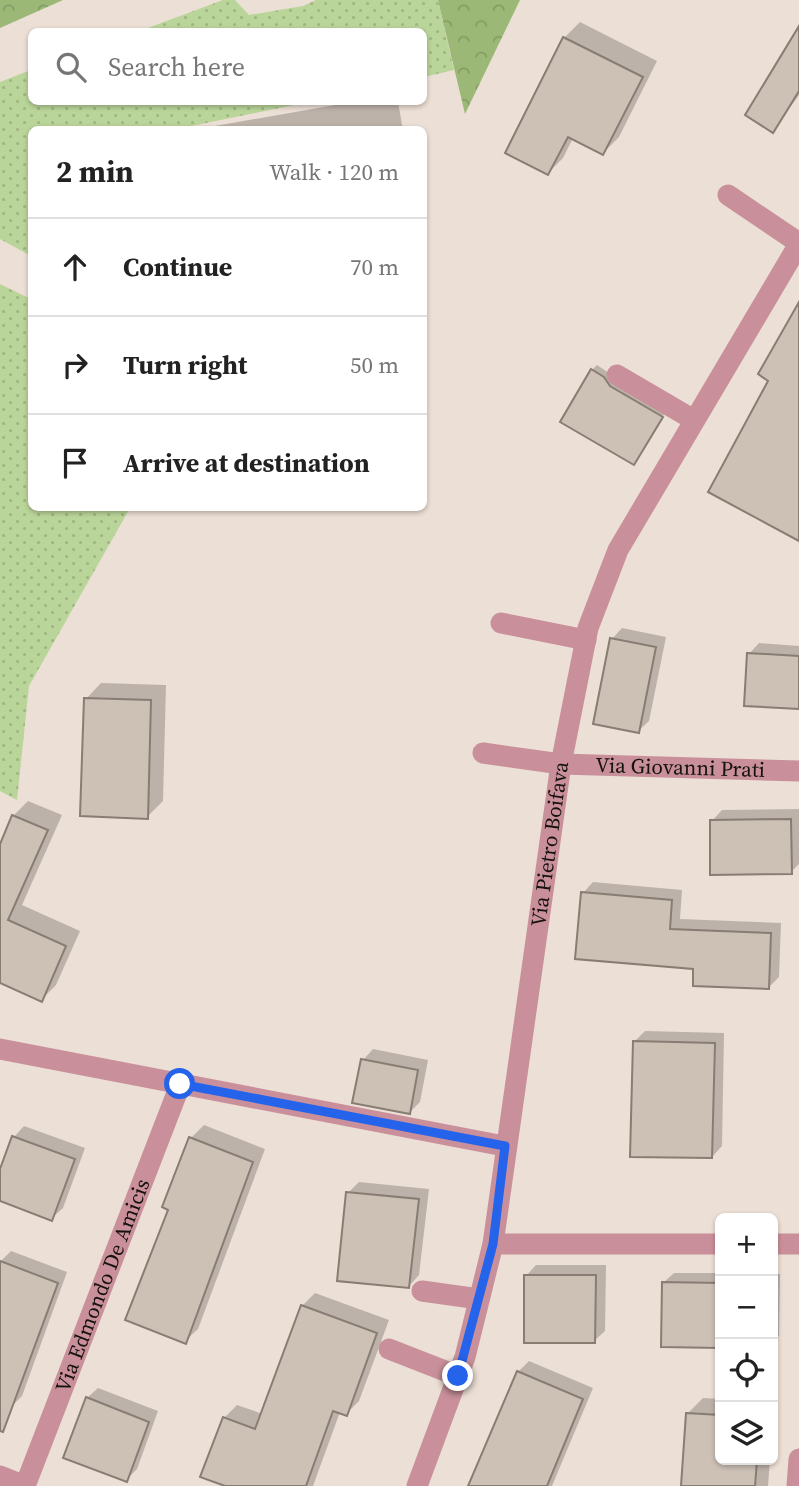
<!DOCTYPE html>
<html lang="en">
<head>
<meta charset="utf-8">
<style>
  :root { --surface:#fff; --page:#f6f6f6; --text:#222; --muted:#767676; --line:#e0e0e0 }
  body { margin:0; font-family:"Source Serif 4",serif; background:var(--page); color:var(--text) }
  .controls { position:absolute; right:21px; bottom:21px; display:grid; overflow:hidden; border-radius:10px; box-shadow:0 2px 5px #0004 }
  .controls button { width:63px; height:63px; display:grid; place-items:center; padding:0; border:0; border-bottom:2px solid var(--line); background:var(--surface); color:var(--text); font:35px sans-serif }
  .stop { position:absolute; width:21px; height:21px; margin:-16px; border:5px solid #2563eb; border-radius:50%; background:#fff }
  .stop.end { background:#2563eb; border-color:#fff; box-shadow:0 2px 7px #0008 }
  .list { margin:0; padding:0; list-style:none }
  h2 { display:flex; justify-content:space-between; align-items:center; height:91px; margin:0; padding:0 28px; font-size:30px }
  h2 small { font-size:23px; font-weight:400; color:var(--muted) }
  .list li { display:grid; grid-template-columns:46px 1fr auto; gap:21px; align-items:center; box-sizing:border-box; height:98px; padding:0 28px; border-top:2px solid var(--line) }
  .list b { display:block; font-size:26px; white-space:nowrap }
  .list em { font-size:23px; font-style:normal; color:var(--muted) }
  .icon { flex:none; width:38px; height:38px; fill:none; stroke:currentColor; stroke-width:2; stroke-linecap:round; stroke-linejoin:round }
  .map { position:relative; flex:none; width:799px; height:1486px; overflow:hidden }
  .search { position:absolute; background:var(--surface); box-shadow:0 2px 5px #0004; left:28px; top:28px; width:399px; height:77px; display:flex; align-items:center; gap:18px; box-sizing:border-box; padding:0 24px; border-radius:10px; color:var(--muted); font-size:26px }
  .panel { position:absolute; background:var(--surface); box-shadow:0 2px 5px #0004; left:28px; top:126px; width:399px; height:385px; border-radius:10px }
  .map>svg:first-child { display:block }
</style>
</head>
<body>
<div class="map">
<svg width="799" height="1486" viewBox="0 0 799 1486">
  <defs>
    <pattern id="grass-dots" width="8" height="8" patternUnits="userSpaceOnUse" patternTransform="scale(1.75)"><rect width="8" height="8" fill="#bad599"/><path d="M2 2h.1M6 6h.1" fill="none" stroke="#9fb683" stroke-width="1.8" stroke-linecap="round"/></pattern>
    <pattern id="forest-crowns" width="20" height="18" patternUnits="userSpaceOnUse" patternTransform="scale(1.75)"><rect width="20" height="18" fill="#9bb876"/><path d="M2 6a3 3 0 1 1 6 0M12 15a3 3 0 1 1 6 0" fill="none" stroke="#859d65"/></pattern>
  </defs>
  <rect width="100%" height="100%" fill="#ecdfd5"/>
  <!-- grass -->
  <g fill="url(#grass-dots)">
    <polygon points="223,0 235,0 249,15 303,6 316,0 438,0 454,70 424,77 424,32 137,32"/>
    <polygon points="31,70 32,102 308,102 177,129 32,130 31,256 0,239 0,82"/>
    <polygon points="0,284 31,299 32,508 130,508 29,686 17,800 0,791"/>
  </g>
  <!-- forest -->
  <g fill="url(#forest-crowns)">
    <polygon points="0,0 63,0 0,28"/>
    <polygon points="438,0 520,0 465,114"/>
  </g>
  <!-- shadow -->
  <g fill="#0003">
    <polygon points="580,22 657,61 619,137 603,153 573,138 563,158 548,173 564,38"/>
    <polygon points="799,33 799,95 773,131"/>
    <polygon points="352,102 398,102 403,130 212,130 215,126"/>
    <polygon points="597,365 666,411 634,463 592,370"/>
    <polygon points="622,628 666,637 649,721 638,731 612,639"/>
    <polygon points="759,643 799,646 799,708 749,654"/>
    <polygon points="101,683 166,685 163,801 147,817 86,699"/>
    <polygon points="28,801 62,815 22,905 80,931 56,985 41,1000 0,981 0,848 13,816"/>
    <polygon points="799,809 799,864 791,872 712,821 722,810"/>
    <polygon points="593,882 682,890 680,919 781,923 779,977 769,987 695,968 583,893"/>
    <polygon points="645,1031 724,1033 722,1146 712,1157 634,1042"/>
    <polygon points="373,1049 428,1060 420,1102 409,1113 363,1060"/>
    <polygon points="204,1125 265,1149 198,1329 185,1341 191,1138"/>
    <polygon points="24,1126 85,1148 63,1208 52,1218 0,1199 0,1174 14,1137"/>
    <polygon points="359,1182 429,1189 419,1275 409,1286 348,1193"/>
    <polygon points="11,1251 67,1272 22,1396 11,1407 0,1403 0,1262"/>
    <polygon points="536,1265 606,1265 605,1331 594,1341 526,1276"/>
    <polygon points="674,1273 720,1273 720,1346 663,1345 663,1283"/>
    <polygon points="773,1274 780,1274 779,1336 773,1342"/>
    <polygon points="315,1293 389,1320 359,1401 346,1414 340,1412 313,1486 230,1486 224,1418 237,1405 263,1414 302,1306"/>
    <polygon points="529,1361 593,1388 552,1486 470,1486 518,1372"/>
    <polygon points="98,1388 158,1411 137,1469 126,1480 87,1398"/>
    <polygon points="703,1398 720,1399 720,1460 770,1460 768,1486 682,1486 688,1413"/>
  </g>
  <!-- building -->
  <g fill="#cdc1b6" stroke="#887d73" stroke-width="2">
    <polygon points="799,26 799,91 773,133 745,115"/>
    <polygon points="563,37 643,77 603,155 568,137 548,175 505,153"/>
    <polygon points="799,302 799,541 708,492 768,381 758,374"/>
    <polygon points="591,369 604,377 610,386 663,417 634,465 560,422"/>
    <polygon points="610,638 656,647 639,733 593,724"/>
    <polygon points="747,653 799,656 799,709 744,706"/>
    <polygon points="84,698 151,700 148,819 80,816"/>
    <polygon points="12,815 48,830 8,920 66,946 42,1002 0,983 0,844"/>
    <polygon points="791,819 792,874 710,875 710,820"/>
    <polygon points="581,892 672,900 670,929 771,933 769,989 693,986 693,969 575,959"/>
    <polygon points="633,1041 715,1043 712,1158 630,1157"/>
    <polygon points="361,1059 418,1070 410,1114 352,1103"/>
    <polygon points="12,1136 75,1159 52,1221 0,1201 0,1169"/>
    <polygon points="189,1137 253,1162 186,1344 125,1320 168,1210 162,1207"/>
    <polygon points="346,1192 419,1199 409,1288 337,1281"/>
    <polygon points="0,1261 58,1283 3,1432 0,1431"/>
    <polygon points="524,1275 596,1275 595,1343 524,1343"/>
    <polygon points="662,1282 720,1283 720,1348 661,1347"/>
    <polygon points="301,1305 377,1333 347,1416 333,1411 306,1486 225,1486 200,1477 223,1417 255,1429"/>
    <polygon points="517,1371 583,1399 547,1486 468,1486"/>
    <polygon points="86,1397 149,1422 127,1482 63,1458"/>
    <polygon points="686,1413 720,1415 720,1460 757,1460 755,1486 681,1486"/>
  </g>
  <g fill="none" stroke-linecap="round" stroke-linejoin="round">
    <!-- minor -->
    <g stroke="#c9909b" stroke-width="21">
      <polyline points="728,195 799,243"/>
      <polyline points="617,375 694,420"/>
      <polyline points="501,623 586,640"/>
      <path id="s1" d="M 483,753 L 561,764 L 799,771"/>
      <polyline points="0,1049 504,1146"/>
      <polyline points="493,1244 720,1244"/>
      <polyline points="773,1244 799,1244"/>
      <polyline points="422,1291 479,1299"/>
      <polyline points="389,1349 458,1376"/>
      <polyline points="0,1476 25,1486"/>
      <path id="s2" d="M 25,1486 L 180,1085"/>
      <path id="s3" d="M 417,1486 L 465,1357 L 493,1244 L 561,764 L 588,628 L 618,550 L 799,244"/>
      <polyline points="797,1486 799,1459"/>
    </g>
  </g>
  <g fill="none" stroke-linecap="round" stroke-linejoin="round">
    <!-- route -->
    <polyline stroke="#2563eb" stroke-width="9" points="180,1084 505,1146 493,1244 458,1376"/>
  </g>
  <g text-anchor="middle" stroke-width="6" stroke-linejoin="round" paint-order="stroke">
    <!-- street labels -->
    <g font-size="21" fill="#16120e" stroke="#fff">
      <text dy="7" stroke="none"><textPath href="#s1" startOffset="198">Via Giovanni Prati</textPath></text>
      <text dy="7" stroke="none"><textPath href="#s3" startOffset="658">Via Pietro Boifava</textPath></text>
      <text dy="7" stroke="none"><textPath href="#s2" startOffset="215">Via Edmondo De Amicis</textPath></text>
    </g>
  </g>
</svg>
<div class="controls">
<button>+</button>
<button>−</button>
<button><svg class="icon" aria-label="locate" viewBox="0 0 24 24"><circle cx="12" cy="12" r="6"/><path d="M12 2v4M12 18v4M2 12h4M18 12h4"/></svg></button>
<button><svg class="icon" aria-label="layers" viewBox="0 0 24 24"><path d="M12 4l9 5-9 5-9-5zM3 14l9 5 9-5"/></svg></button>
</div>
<div class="stop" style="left:180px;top:1084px"></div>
<div class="stop end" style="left:458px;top:1376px"></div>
<div class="search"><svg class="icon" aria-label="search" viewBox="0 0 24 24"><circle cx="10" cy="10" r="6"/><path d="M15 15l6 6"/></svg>Search here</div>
<section class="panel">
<h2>2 min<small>Walk · 120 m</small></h2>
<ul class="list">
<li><svg class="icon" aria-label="ahead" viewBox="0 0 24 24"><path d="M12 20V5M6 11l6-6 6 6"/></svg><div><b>Continue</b></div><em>70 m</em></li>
<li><svg class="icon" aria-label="right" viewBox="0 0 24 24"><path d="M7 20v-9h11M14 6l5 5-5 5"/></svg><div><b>Turn right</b></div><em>50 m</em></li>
<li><svg class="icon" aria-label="arrive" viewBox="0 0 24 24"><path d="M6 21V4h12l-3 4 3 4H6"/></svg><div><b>Arrive at destination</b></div></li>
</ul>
</section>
</div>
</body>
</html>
